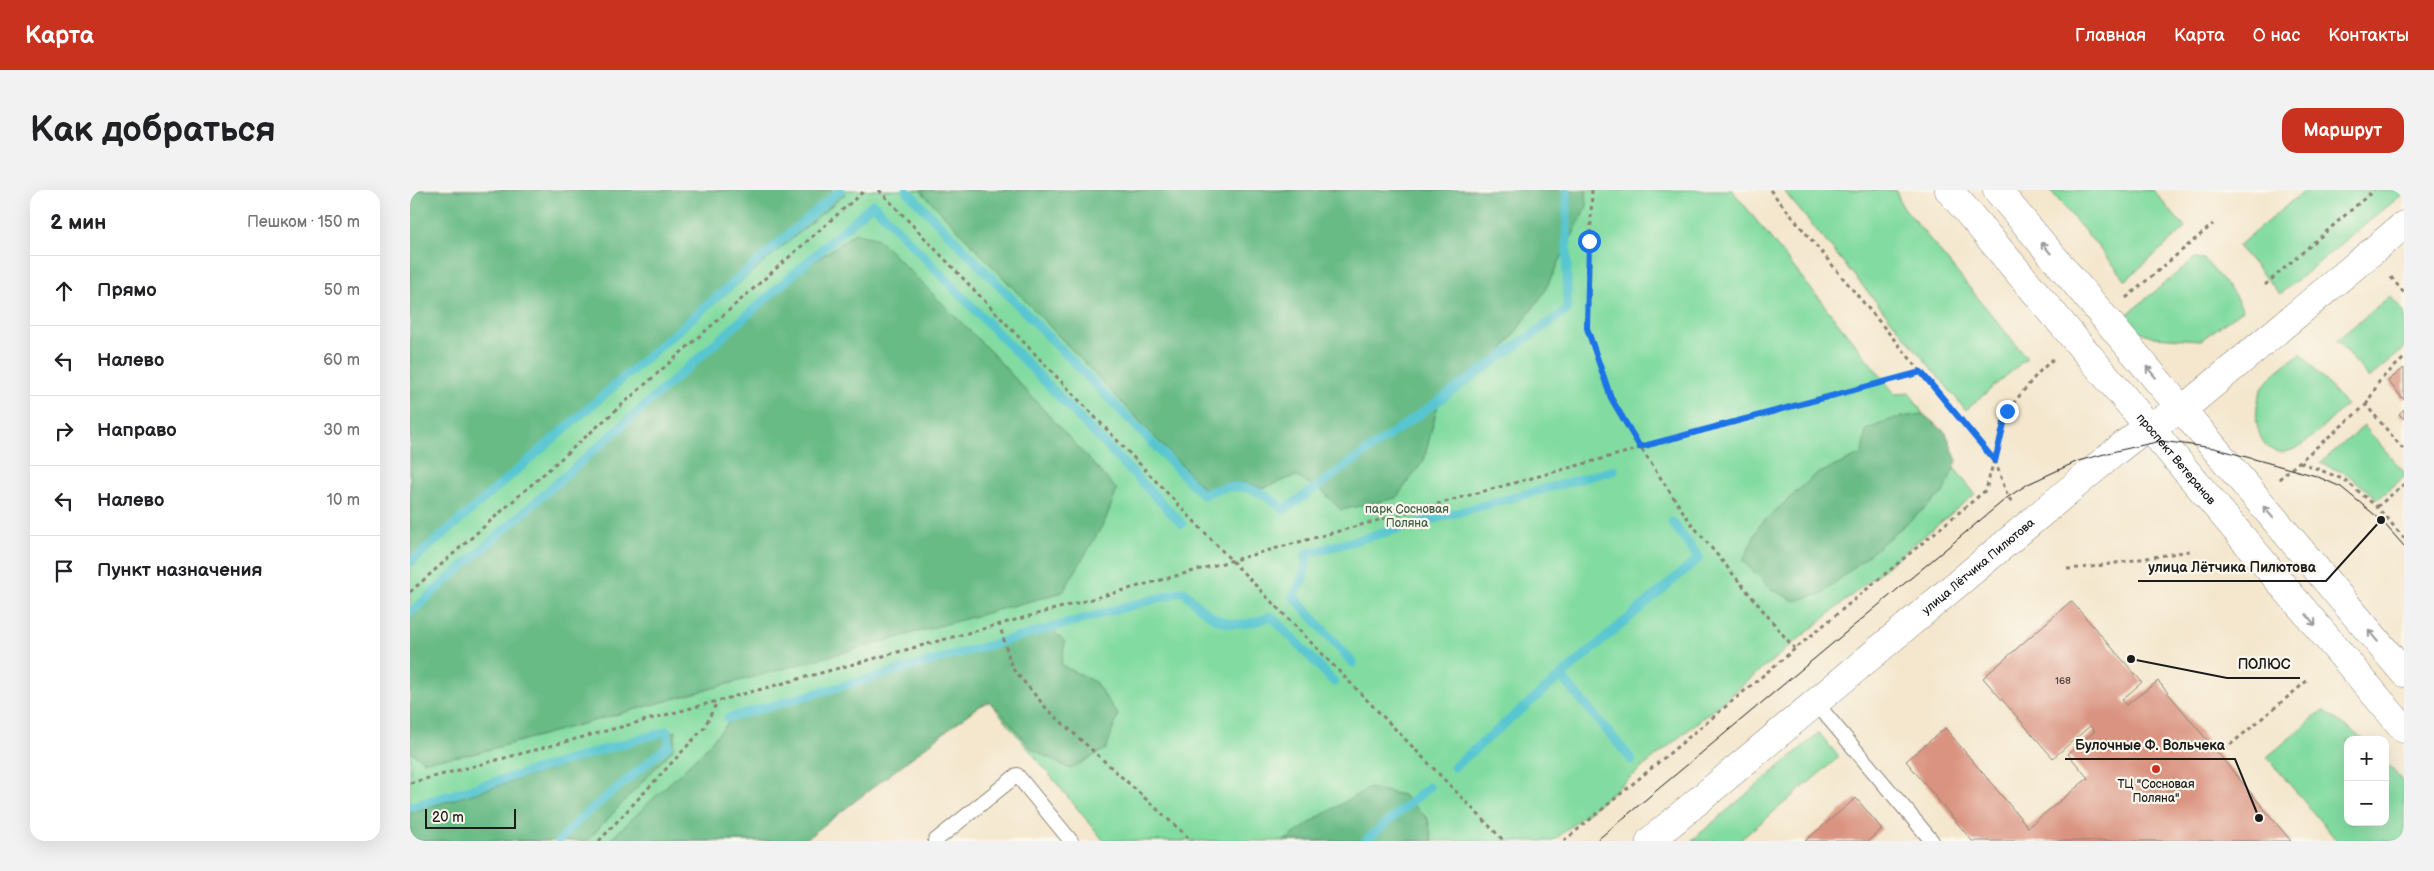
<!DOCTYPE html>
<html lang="ru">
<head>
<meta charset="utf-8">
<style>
  :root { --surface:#fff; --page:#f2f2f2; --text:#202124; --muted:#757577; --line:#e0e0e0; --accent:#c8321e }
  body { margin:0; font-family:"Balsamiq Sans",sans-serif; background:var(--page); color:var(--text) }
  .controls { position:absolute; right:15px; bottom:15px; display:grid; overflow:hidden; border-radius:10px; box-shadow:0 5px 20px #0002 }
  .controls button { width:45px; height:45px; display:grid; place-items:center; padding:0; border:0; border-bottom:1px solid var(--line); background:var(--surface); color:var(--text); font:25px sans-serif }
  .scale { position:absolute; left:15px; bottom:12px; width:91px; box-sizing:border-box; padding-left:5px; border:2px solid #1c1c1c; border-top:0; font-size:14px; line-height:18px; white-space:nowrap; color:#1c1c1c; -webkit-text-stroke:4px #fbf7ec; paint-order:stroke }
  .stop { position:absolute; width:15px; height:15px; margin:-11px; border:4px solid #1a73e8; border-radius:50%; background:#fff }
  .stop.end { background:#1a73e8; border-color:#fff; box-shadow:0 1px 5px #0008 }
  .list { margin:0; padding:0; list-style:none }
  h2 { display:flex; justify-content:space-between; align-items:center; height:65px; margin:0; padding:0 20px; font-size:21px }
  h2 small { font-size:16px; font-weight:400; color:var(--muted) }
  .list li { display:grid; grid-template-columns:32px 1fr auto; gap:15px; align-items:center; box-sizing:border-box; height:70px; padding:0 20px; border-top:1px solid var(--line) }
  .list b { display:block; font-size:19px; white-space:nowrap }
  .list em { font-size:16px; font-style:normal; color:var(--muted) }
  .icon { flex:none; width:28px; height:28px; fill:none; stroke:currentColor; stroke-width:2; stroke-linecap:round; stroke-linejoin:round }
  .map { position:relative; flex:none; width:1994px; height:651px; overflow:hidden; border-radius:15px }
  header { display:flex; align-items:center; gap:30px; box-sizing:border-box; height:70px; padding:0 25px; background:var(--accent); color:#fff }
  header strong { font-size:24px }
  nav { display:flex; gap:28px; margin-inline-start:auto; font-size:18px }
  .intro { display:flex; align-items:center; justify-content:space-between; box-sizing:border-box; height:120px; padding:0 30px }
  h1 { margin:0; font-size:35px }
  .button { padding:12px 22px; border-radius:15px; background:var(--accent); color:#fff; font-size:18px; font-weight:700 }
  main { display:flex; gap:30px; padding:0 30px }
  aside { flex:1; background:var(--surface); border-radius:15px; box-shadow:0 5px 20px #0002 }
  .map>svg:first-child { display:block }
</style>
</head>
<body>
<header>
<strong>Карта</strong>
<nav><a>Главная</a><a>Карта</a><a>О нас</a><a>Контакты</a></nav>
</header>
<div class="intro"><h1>Как добраться</h1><a class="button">Маршрут</a></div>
<main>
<aside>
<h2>2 мин<small>Пешком · 150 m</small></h2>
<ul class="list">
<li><svg class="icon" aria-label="ahead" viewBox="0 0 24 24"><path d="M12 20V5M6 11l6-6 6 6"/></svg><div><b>Прямо</b></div><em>50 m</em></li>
<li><svg class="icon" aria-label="left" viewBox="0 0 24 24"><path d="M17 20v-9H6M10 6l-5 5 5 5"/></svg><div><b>Налево</b></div><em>60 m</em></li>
<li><svg class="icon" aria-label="right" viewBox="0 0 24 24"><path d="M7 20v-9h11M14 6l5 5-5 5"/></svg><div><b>Направо</b></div><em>30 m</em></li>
<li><svg class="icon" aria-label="left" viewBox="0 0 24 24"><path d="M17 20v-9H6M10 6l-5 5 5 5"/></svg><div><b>Налево</b></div><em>10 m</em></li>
<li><svg class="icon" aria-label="arrive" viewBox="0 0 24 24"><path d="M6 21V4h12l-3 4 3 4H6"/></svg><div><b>Пункт назначения</b></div></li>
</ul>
</aside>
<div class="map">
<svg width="1994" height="651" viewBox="0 0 1994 651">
  <rect width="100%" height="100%" fill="#fbf7ec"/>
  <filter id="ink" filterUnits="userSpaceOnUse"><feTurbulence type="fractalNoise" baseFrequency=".02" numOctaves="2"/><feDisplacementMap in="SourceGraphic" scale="10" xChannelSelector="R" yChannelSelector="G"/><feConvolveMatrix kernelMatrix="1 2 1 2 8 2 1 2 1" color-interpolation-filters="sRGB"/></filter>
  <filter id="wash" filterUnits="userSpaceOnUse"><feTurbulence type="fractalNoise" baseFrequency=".0096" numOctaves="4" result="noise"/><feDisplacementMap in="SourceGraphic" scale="20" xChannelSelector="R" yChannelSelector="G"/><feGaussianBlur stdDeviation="1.12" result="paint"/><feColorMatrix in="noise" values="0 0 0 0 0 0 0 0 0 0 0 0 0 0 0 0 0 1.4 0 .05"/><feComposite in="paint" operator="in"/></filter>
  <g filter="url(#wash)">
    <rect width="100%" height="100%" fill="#f4e7ce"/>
    <!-- green -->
    <g fill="#82dba0" stroke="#4f7c5e">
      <polygon points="0,0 1322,0 1485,204 1500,203 1513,224 1503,226 1565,304 1143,651 694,651 566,495 361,651 0,651"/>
      <polygon points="1373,0 1486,0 1491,14 1617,168 1556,220"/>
      <polygon points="1640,0 1743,0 1775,38 1716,90"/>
      <polygon points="1895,0 1994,0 1994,3 1870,104 1828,56"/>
      <polygon points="1785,68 1794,69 1824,104 1833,120 1791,150 1744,147 1726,140 1714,127"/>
      <polygon points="1980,106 1994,122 1994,159 1959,188 1927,150"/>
      <path d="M 1891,163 L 1936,215 C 1922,228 1897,256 1879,261 C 1844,270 1840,216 1854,196 C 1862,183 1879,172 1891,163 Z"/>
      <polygon points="1954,236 1994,282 1994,287 1968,309 1937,284 1910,273"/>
      <polygon points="1913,520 1954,550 1938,550 1938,632 1975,632 1975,571 1994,593 1994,651 1927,651 1857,567"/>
      <polygon points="1409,543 1429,567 1329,651 1281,651"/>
    </g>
    <!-- forest -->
    <g fill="#69bb86" stroke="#426c51">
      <polygon points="0,0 431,0 435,4 0,370"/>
      <polygon points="510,0 1176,0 1177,16 1133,104 1084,172 1030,206 1014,270 986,308 931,320 911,300 885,286 853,298 835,293 817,293 795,300"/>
      <polygon points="445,43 468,49 578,159 707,300 695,331 653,402 63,564 14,571 0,561 0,427 402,73"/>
      <polygon points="1513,224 1536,243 1547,271 1533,303 1413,403 1385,411 1361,399 1333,371 1349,336 1405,285 1452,264 1456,240 1485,228"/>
      <polygon points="643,440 655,452 651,475 685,492 708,525 696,559 660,579 622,559 590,521 579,512 566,518 396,649 371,651 199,651 292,562 319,532 362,513"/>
      <polygon points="266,541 263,559 177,651 0,651 0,623"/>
      <polygon points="959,598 993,605 1018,629 1022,651 874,651 910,626"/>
    </g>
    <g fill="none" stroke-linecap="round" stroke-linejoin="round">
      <!-- stream -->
      <g stroke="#59c6d1" stroke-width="9">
        <path d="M 496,0 L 793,305 C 824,289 850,297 874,320 L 1157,120 L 1157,0"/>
        <polyline points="0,373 430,0"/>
        <polyline points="0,423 463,14 772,334"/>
        <path d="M 943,473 L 883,406 C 893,392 897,381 896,364 L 1204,280"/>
        <polyline points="1151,486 1222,570"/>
        <path d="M 318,528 L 774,401 C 800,431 821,444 861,426 L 924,492"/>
        <polyline points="1044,577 1289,368 1262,332"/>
        <polyline points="0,617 257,541 259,555 172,627 149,651"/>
        <polyline points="955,651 1019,597"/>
      </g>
    </g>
    <g id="blocks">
      <!-- building -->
      <g fill="#da9380">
        <polygon points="1994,178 1994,210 1978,191"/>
        <polygon points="1994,219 1994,229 1989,224"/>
        <polygon points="1661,411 1732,492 1712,510 1716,515 1748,491 1881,651 1562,651 1496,571 1535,538 1618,637 1678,588 1658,564 1685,541 1680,536 1643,568 1573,488"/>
        <polygon points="1446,608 1472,639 1458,651 1395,651"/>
      </g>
    </g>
  </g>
  <g filter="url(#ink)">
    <use href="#blocks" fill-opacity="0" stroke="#888275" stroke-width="1"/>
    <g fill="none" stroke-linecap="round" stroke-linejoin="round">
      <!-- service casing -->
      <g stroke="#888275" stroke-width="16">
        <g id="service">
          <polyline points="1406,513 1522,651"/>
          <polyline points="525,651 607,585 661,651"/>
        </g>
      </g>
      <!-- minor casing -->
      <g stroke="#888275" stroke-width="29">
        <polyline id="minor" points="1772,220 1994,35"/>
      </g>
      <!-- tertiary casing -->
      <g stroke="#888275" stroke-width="29">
        <g id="tertiary">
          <path id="s1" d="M 1240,651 L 1706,261 L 1738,236 L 1772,220"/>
        </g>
      </g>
      <!-- secondary casing -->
      <g stroke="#888275" stroke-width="29">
        <g id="secondary">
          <path id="s2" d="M 1539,0 L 1994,539"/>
          <polyline points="1587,0 1994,483"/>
        </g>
      </g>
      <!-- path -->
      <g stroke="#888275" stroke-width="3" stroke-dasharray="4 4" stroke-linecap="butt">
        <polyline points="469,0 820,369 1094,651"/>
        <polyline points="1182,0 1177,138 1201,209 1230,257 1280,332 1384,458"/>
        <polyline points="1360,0 1585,271 1598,307 1602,312"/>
        <polyline points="1981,87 1994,103"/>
        <polyline points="1855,95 1964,0"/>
        <polyline points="1716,108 1803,34"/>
        <polyline points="1956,215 1970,190 1994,168"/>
        <polyline points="1890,272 1935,290 1967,317 1994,348"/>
        <polyline points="1869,289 1956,215 1994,260"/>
        <polyline points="1967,317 1994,294"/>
        <polyline points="1657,379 1681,377 1780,361"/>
        <polyline points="0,402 455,0"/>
        <polyline points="589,433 602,478 637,519 782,651"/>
        <polyline points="1814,560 1898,490"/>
        <path d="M 0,593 C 505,460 1007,318 1511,182"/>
        <polyline points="189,651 294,538 307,512"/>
        <polyline points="1154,651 1576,300 1597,221 1628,183 1644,168"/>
      </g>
      <!-- service -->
      <use href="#service" stroke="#fff" stroke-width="14"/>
      <!-- minor -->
      <use href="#minor" stroke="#fff" stroke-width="28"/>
      <!-- tertiary -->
      <use href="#tertiary" stroke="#fff" stroke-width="28"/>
      <!-- secondary -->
      <use href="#secondary" stroke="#fff" stroke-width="28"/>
      <!-- tram -->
      <polyline stroke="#1c1c1c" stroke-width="1" points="1186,651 1598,307 1618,294 1668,271 1706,261 1751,251 1804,258 1906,286 1931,297 1971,330 1994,356"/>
    </g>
    <!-- one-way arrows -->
    <defs><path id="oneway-shaft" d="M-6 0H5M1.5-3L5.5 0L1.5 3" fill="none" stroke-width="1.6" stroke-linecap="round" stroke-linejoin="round" transform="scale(1.25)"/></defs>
    <g stroke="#999">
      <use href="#oneway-shaft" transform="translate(1636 58) rotate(-130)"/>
      <use href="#oneway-shaft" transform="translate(1741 182) rotate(-130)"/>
      <use href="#oneway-shaft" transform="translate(1858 322) rotate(-130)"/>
      <use href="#oneway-shaft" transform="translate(1901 430) rotate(50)"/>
      <use href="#oneway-shaft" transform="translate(1963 446) rotate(-130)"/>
    </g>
  </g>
  <g fill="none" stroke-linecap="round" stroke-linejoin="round" filter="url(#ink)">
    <!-- route -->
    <polyline stroke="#1a73e8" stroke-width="6" points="1179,51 1177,138 1201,208 1230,257 1511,182 1585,271 1597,221"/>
  </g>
  <!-- markers -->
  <circle fill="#c8321e" stroke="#fbf7ec" stroke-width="2" cx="1746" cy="579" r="5"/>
  <g text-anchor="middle" stroke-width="4.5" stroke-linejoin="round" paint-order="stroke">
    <!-- number labels -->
    <g font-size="10" fill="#4c3a35">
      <text x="1653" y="494">168</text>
    </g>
    <!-- street labels -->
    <g font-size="12" fill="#1c1c1c" stroke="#fbf7ec">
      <text dy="4" stroke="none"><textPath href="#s2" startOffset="352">проспект Ветеранов</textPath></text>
      <text dy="4" stroke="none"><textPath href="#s1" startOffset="428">улица Лётчика Пилютова</textPath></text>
    </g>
    <!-- park labels -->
    <g font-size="12" fill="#405f4a" stroke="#fbf7ec">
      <text x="997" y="323">парк Сосновая<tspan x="997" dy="14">Поляна</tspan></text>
    </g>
    <!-- poi labels -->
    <g font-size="12" fill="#1c1c1c" stroke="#fbf7ec">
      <text x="1746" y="598">ТЦ "Сосновая<tspan x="1746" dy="14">Поляна"</tspan></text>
    </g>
  </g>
  <!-- callouts -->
  <path fill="none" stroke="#1c1c1c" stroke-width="2" d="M1971 330L1916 391H1728M1721 469L1817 488H1890M1849 628L1825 569H1655"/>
  <g fill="#1c1c1c" stroke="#fbf7ec" stroke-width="2">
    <circle cx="1971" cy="330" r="5"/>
    <circle cx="1721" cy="469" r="5"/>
    <circle cx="1849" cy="628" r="5"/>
  </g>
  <g font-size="14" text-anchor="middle" font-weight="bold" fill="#1c1c1c" stroke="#fbf7ec" stroke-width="4.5" stroke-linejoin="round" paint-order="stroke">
    <text x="1822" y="382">улица Лётчика Пилютова</text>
    <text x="1854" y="479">ПОЛЮС</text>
    <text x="1740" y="560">Булочные Ф. Вольчека</text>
  </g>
</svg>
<div class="controls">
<button>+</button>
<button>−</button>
</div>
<div class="scale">20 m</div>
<div class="stop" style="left:1179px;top:51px"></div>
<div class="stop end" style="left:1597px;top:221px"></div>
</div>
</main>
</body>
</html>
